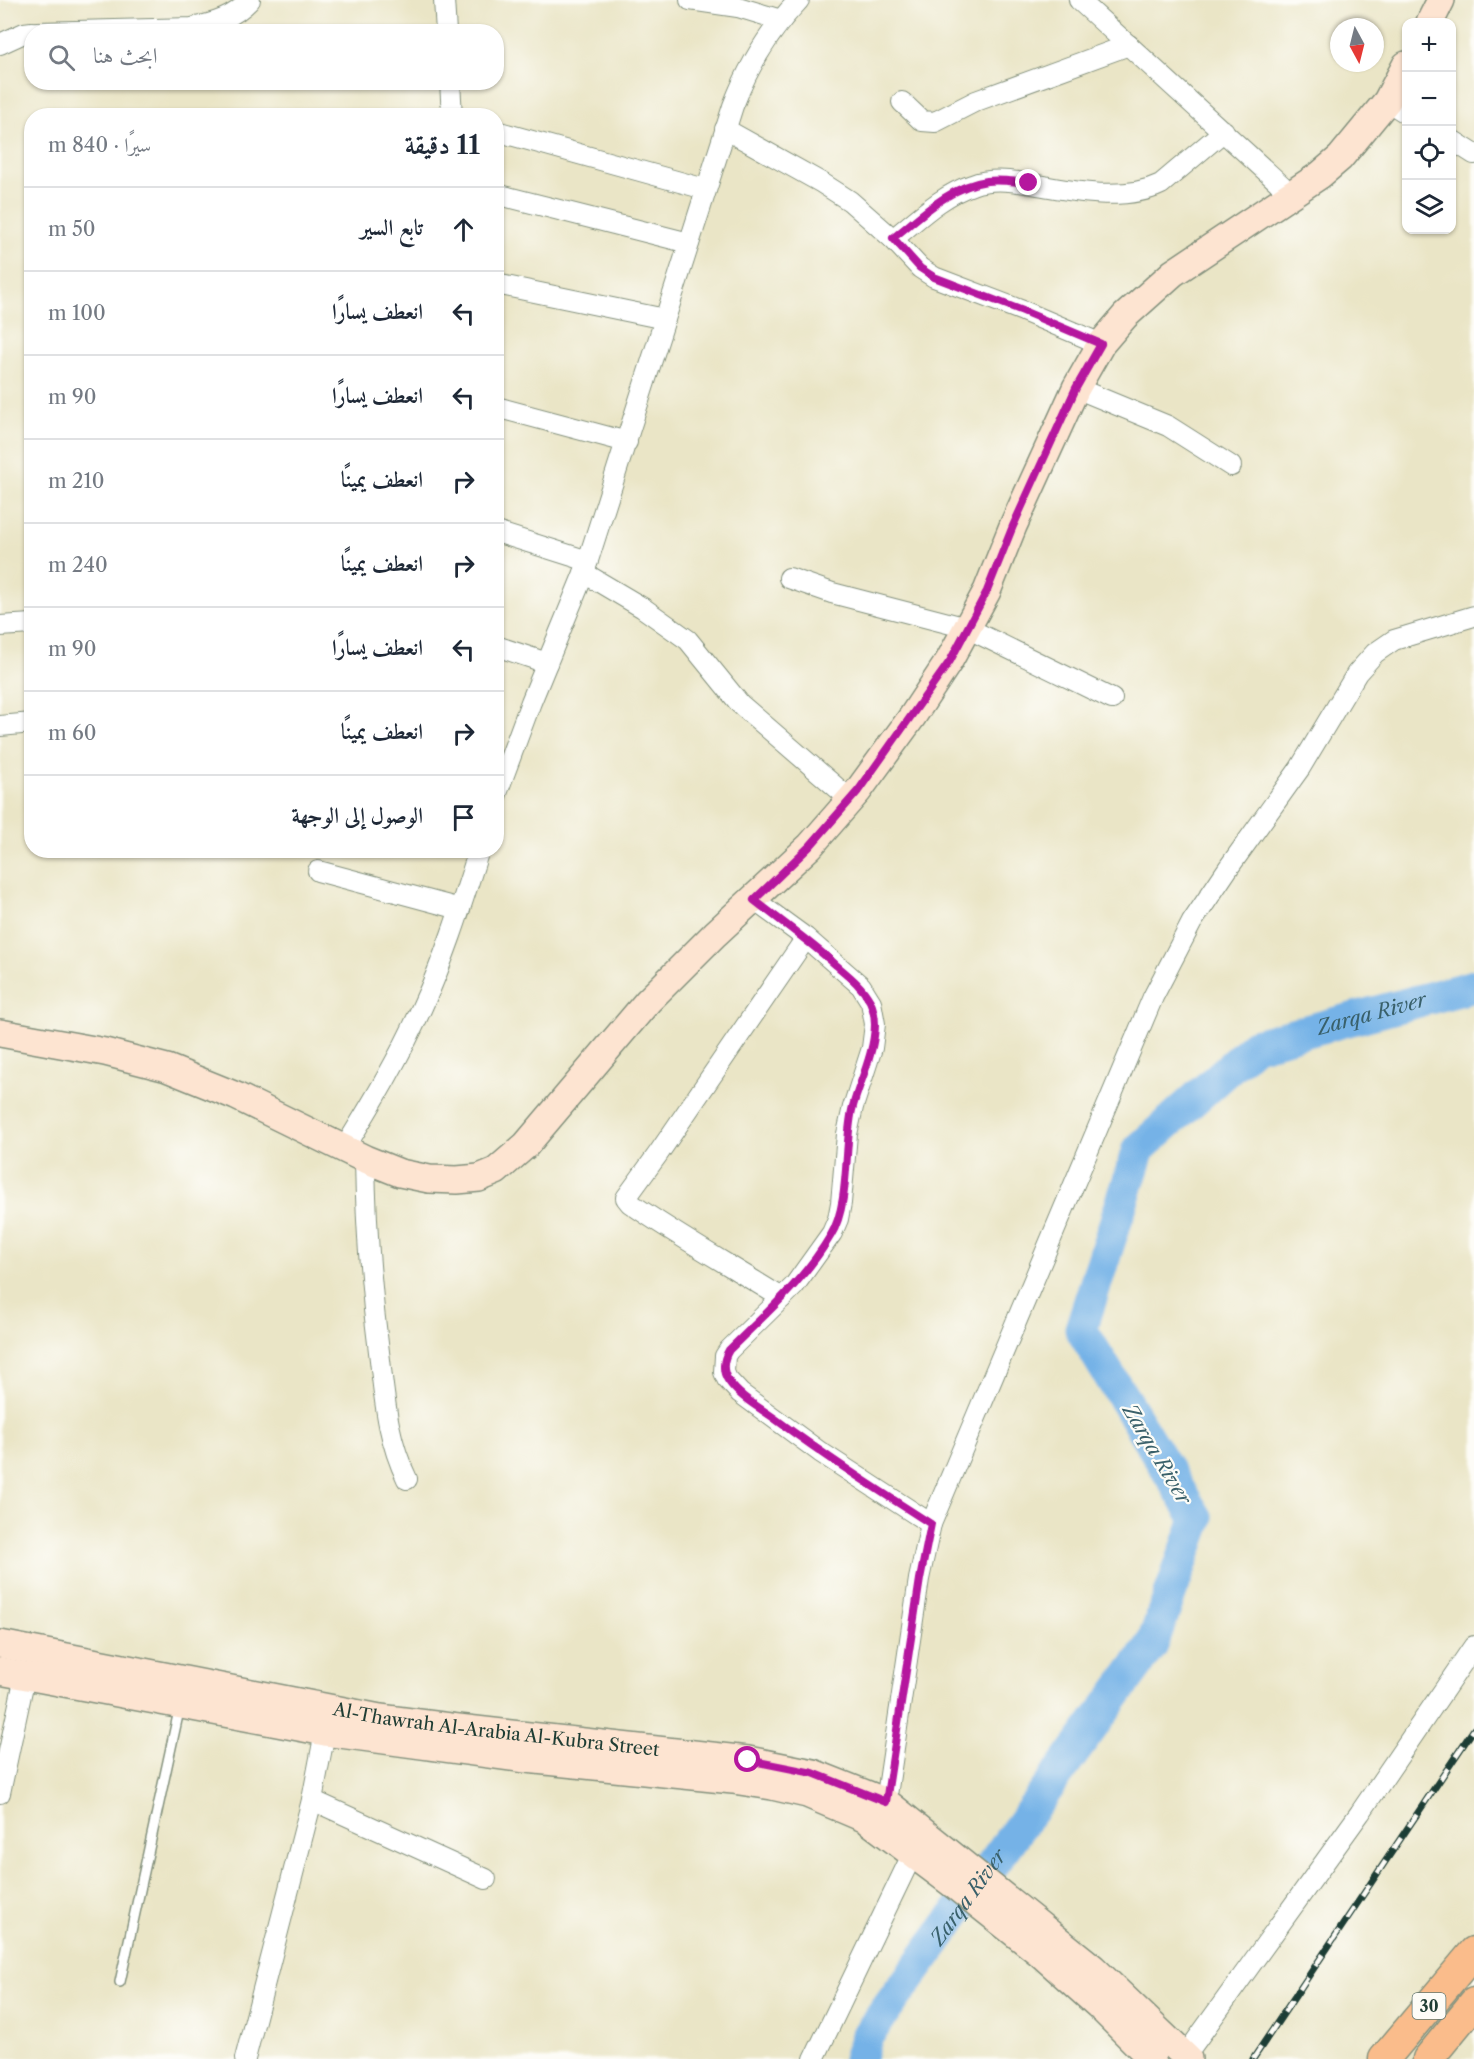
<!DOCTYPE html>
<html lang="ar">
<head>
<meta charset="utf-8">
<style>
  :root { --surface:#fff; --page:#f2f2f3; --text:#1f2937; --muted:#747a83; --line:#e0e1e3 }
  body { margin:0; font-family:"Libre Caslon Text",Amiri,serif; background:var(--page); color:var(--text); direction:rtl }
  .controls { position:absolute; right:18px; top:18px; display:grid; overflow:hidden; border-radius:12px; box-shadow:0 2px 4px #0004 }
  .controls button { width:54px; height:54px; display:grid; place-items:center; padding:0; border:0; border-bottom:2px solid var(--line); background:var(--surface); color:var(--text); font:30px sans-serif }
  .compass { position:absolute; left:1330px; top:18px; width:54px; height:54px; border-radius:50%; background:var(--surface); box-shadow:0 2px 4px #0004; rotate:173deg }
  .stop { position:absolute; width:18px; height:18px; margin:-14px; border:4px solid #b5179e; border-radius:50%; background:#fff }
  .stop.end { background:#b5179e; border-color:#fff; box-shadow:0 2px 6px #0008 }
  .list { margin:0; padding:0; list-style:none }
  h2 { display:flex; justify-content:space-between; align-items:center; height:78px; margin:0; padding:0 24px; font-size:26px }
  h2 small { font-size:20px; font-weight:400; color:var(--muted) }
  .list li { display:grid; grid-template-columns:39px 1fr auto; gap:18px; align-items:center; box-sizing:border-box; height:84px; padding:0 24px; border-top:2px solid var(--line) }
  .list b { display:block; font-size:22px; white-space:nowrap }
  .list em { font-size:20px; font-style:normal; color:var(--muted) }
  .icon { flex:none; width:33px; height:33px; fill:none; stroke:currentColor; stroke-width:2; stroke-linecap:round; stroke-linejoin:round }
  .map { position:relative; flex:none; width:1474px; height:2059px; overflow:hidden; direction:ltr }
  .search { position:absolute; background:var(--surface); box-shadow:0 2px 4px #0004; left:24px; top:24px; width:480px; height:66px; display:flex; align-items:center; gap:15px; box-sizing:border-box; padding:0 21px; border-radius:24px; color:var(--muted); font-size:22px }
  .panel { position:absolute; background:var(--surface); box-shadow:0 2px 4px #0004; left:24px; top:108px; width:480px; height:750px; border-radius:24px; direction:rtl }
  .map>svg:first-child { display:block }
</style>
</head>
<body>
<div class="map">
<svg width="1474" height="2059" viewBox="0 0 1474 2059">
  <rect width="100%" height="100%" fill="#fdfcf7"/>
  <filter id="ink" filterUnits="userSpaceOnUse"><feTurbulence type="fractalNoise" baseFrequency=".0167" numOctaves="2"/><feDisplacementMap in="SourceGraphic" scale="12" xChannelSelector="R" yChannelSelector="G"/><feConvolveMatrix kernelMatrix="1 2 1 2 8 2 1 2 1" color-interpolation-filters="sRGB"/></filter>
  <filter id="wash" filterUnits="userSpaceOnUse"><feTurbulence type="fractalNoise" baseFrequency=".008" numOctaves="4" result="noise"/><feDisplacementMap in="SourceGraphic" scale="24" xChannelSelector="R" yChannelSelector="G"/><feGaussianBlur stdDeviation="1.35" result="paint"/><feColorMatrix in="noise" values="0 0 0 0 0 0 0 0 0 0 0 0 0 0 0 0 0 1.4 0 .05"/><feComposite in="paint" operator="in"/></filter>
  <g filter="url(#wash)">
    <rect width="100%" height="100%" fill="#eae5c6"/>
    <g fill="none" stroke-linecap="round" stroke-linejoin="round">
      <!-- river -->
      <path stroke="#75b2e7" stroke-width="33" id="s1" d="M 859,2059 L 867,2036 L 1152,1645 L 1197,1519 L 1081,1329 L 1139,1149 L 1255,1045 L 1474,986"/>
    </g>
  </g>
  <g filter="url(#ink)">
    <g fill="none" stroke-linecap="round" stroke-linejoin="round">
      <!-- lane casing -->
      <g stroke="#84917d" stroke-width="12">
        <polyline id="lane" points="120,1982 180,1706"/>
      </g>
      <!-- street casing -->
      <g stroke="#84917d" stroke-width="22">
        <g id="street">
          <polyline points="444,0 446,32"/>
          <polyline points="690,0 738,7 781,20"/>
          <polyline points="1079,0 1291,194"/>
          <path d="M 37,32 L 192,28 C 215,23 233,18 250,0"/>
          <polyline points="0,44 24,33 32,32"/>
          <polyline points="450,82 452,116"/>
          <polyline points="1387,101 1406,113"/>
          <polyline points="902,102 922,121 935,122 976,101 1129,45"/>
          <polyline points="725,129 822,183 850,201 893,239 920,268 934,277 1023,311 1101,344"/>
          <polyline points="496,131 705,189"/>
          <polyline points="1452,140 1474,154"/>
          <polyline points="496,194 689,243"/>
          <path d="M 893,239 C 918,219 942,195 972,185 C 996,176 1024,183 1049,187 C 1083,193 1128,200 1161,184 L 1224,131"/>
          <polyline points="496,284 665,319"/>
          <polyline points="1076,388 1168,426 1231,466"/>
          <polyline points="496,407 627,442"/>
          <polyline points="496,532 588,561"/>
          <polyline points="584,573 643,608 688,640 740,704 851,800"/>
          <polyline points="789,578 832,593 967,628 1112,699"/>
          <polyline points="0,626 32,624"/>
          <polyline points="496,646 547,663"/>
          <polyline points="0,726 32,723"/>
          <path d="M 496,796 L 531,702 L 584,573 L 733,106 C 748,67 770,30 799,0"/>
          <polyline points="318,871 460,909"/>
          <polyline points="754,900 806,938 861,986 871,1002 875,1024 872,1048 853,1107 847,1134 841,1203 838,1219 832,1233 794,1286 729,1350 725,1356 724,1372 727,1379 740,1393 820,1452 931,1524 919,1579 886,1802"/>
          <path d="M 344,1149 C 373,1102 401,1055 423,1005 C 446,955 462,903 479,850"/>
          <path d="M 365,1159 C 366,1227 371,1293 380,1360 C 385,1403 388,1440 407,1479"/>
          <path d="M 782,1298 C 731,1266 679,1237 630,1203 L 626,1198 L 658,1154 L 806,938"/>
          <polyline points="931,1524 1153,997 1192,922 1229,867 1300,768 1357,673 1375,653 1394,640 1474,616"/>
          <polyline points="0,1793 25,1676"/>
          <polyline points="312,1800 486,1879"/>
          <polyline points="1185,2056 1360,1813 1474,1646"/>
          <polyline points="245,2059 312,1800 325,1732"/>
          <polyline points="814,2059 912,1855"/>
        </g>
      </g>
      <!-- secondary casing -->
      <g stroke="#84917d" stroke-width="30">
        <g id="secondary">
          <polyline points="1430,22 1441,0"/>
          <polyline points="0,1033 105,1052 167,1068 236,1096 365,1159 400,1173 429,1179 457,1180 479,1178 496,1171 526,1145 648,1001 715,934 810,846 858,791 912,717 949,661 987,591 1013,526 1076,388 1101,344 1125,316 1173,273 1320,175 1340,158 1387,101 1406,65"/>
          <path id="s2" d="M 0,1644 L 380,1718 L 458,1728 L 748,1760 L 813,1773 L 886,1802 L 1093,1968 L 1188,2059"/>
          <polyline points="0,1671 325,1732 526,1759 733,1780 772,1786 807,1794 866,1819 954,1885 1041,1954 1098,2005 1152,2059"/>
        </g>
      </g>
      <!-- primary casing -->
      <g stroke="#84917d" stroke-width="33">
        <g id="primary">
          <polyline points="1384,2059 1474,1952"/>
          <polyline points="1428,2059 1474,2003"/>
        </g>
      </g>
      <!-- lane -->
      <use href="#lane" stroke="#fff" stroke-width="9"/>
      <!-- street -->
      <use href="#street" stroke="#fff" stroke-width="20"/>
      <!-- secondary -->
      <use href="#secondary" stroke="#fde4d1" stroke-width="27"/>
      <!-- primary -->
      <use href="#primary" stroke="#fabc8b" stroke-width="30"/>
      <!-- rail casing -->
      <g stroke="#1f3d34" stroke-width="7">
        <polyline id="rail" points="1253,2059 1474,1729"/>
      </g>
      <!-- rail -->
      <use href="#rail" stroke="#fdfcf7" stroke-width="4.5" stroke-dasharray="14" stroke-linecap="butt"/>
    </g>
  </g>
  <g fill="none" stroke-linecap="round" stroke-linejoin="round" filter="url(#ink)">
    <!-- route -->
    <path stroke="#b5179e" stroke-width="8" d="M 748,1760 L 813,1773 L 886,1802 L 920,1579 L 931,1524 C 878,1490 825,1456 774,1418 C 759,1407 739,1397 728,1380 C 722,1371 723,1360 729,1350 C 766,1313 804,1281 831,1235 C 850,1204 844,1147 852,1110 C 858,1085 871,1062 874,1036 C 876,1024 875,1012 870,1001 C 862,986 849,976 836,965 C 809,941 782,922 754,900 L 810,846 L 858,791 L 950,661 L 987,591 L 1013,526 L 1076,388 L 1101,344 L 1023,311 L 934,277 L 920,268 L 893,238 C 921,216 950,186 987,181 C 1000,179 1015,182 1029,183"/>
  </g>
  <g text-anchor="middle" stroke-width="4.5" stroke-linejoin="round" paint-order="stroke">
    <!-- shield labels -->
    <rect fill="#fdfcf7" stroke="#62766e" stroke-width="1.5" x="1412.5" y="1993" width="33" height="26" rx="4.5"/>
    <g font-size="16" font-weight="bold" fill="#1f3d34">
      <text x="1429" y="2012">30</text>
    </g>
    <!-- street labels -->
    <g font-size="18" fill="#1f3d34" stroke="#fdfcf7">
      <text dy="6" stroke="none"><textPath href="#s2" startOffset="504">Al-Thawrah Al-Arabia Al-Kubra Street</textPath></text>
    </g>
    <!-- water labels -->
    <g font-size="20" font-style="italic" fill="#39606a" stroke="#fdfcf7">
      <text dy="7" stroke="none"><textPath href="#s1" startOffset="1330">Zarqa River</textPath></text>
      <text transform="translate(1157 1454) rotate(59)" y="7">Zarqa River</text>
      <text dy="7" stroke="none"><textPath href="#s1" startOffset="196">Zarqa River</textPath></text>
    </g>
  </g>
</svg>
<div class="controls">
<button>+</button>
<button>−</button>
<button><svg class="icon" aria-label="locate" viewBox="0 0 24 24"><circle cx="12" cy="12" r="6"/><path d="M12 2v4M12 18v4M2 12h4M18 12h4"/></svg></button>
<button><svg class="icon" aria-label="layers" viewBox="0 0 24 24"><path d="M12 4l9 5-9 5-9-5zM3 14l9 5 9-5"/></svg></button>
</div>
<svg class="compass" viewBox="-18 -18 36 36"><path d="M0-13l5 13h-10z" fill="#e53935"/><path d="M0 13l5-13h-10z" fill="#747a83"/></svg>
<div class="stop" style="left:748px;top:1760px"></div>
<div class="stop end" style="left:1029px;top:183px"></div>
<div class="search"><svg class="icon" aria-label="search" viewBox="0 0 24 24"><circle cx="10" cy="10" r="6"/><path d="M15 15l6 6"/></svg>ابحث هنا</div>
<section class="panel">
<h2>11 دقيقة<small>سيرًا · 840 m</small></h2>
<ul class="list">
<li><svg class="icon" aria-label="ahead" viewBox="0 0 24 24"><path d="M12 20V5M6 11l6-6 6 6"/></svg><div><b>تابع السير</b></div><em>50 m</em></li>
<li><svg class="icon" aria-label="left" viewBox="0 0 24 24"><path d="M17 20v-9H6M10 6l-5 5 5 5"/></svg><div><b>انعطف يسارًا</b></div><em>100 m</em></li>
<li><svg class="icon" aria-label="left" viewBox="0 0 24 24"><path d="M17 20v-9H6M10 6l-5 5 5 5"/></svg><div><b>انعطف يسارًا</b></div><em>90 m</em></li>
<li><svg class="icon" aria-label="right" viewBox="0 0 24 24"><path d="M7 20v-9h11M14 6l5 5-5 5"/></svg><div><b>انعطف يمينًا</b></div><em>210 m</em></li>
<li><svg class="icon" aria-label="right" viewBox="0 0 24 24"><path d="M7 20v-9h11M14 6l5 5-5 5"/></svg><div><b>انعطف يمينًا</b></div><em>240 m</em></li>
<li><svg class="icon" aria-label="left" viewBox="0 0 24 24"><path d="M17 20v-9H6M10 6l-5 5 5 5"/></svg><div><b>انعطف يسارًا</b></div><em>90 m</em></li>
<li><svg class="icon" aria-label="right" viewBox="0 0 24 24"><path d="M7 20v-9h11M14 6l5 5-5 5"/></svg><div><b>انعطف يمينًا</b></div><em>60 m</em></li>
<li><svg class="icon" aria-label="arrive" viewBox="0 0 24 24"><path d="M6 21V4h12l-3 4 3 4H6"/></svg><div><b>الوصول إلى الوجهة</b></div></li>
</ul>
</section>
</div>
</body>
</html>
